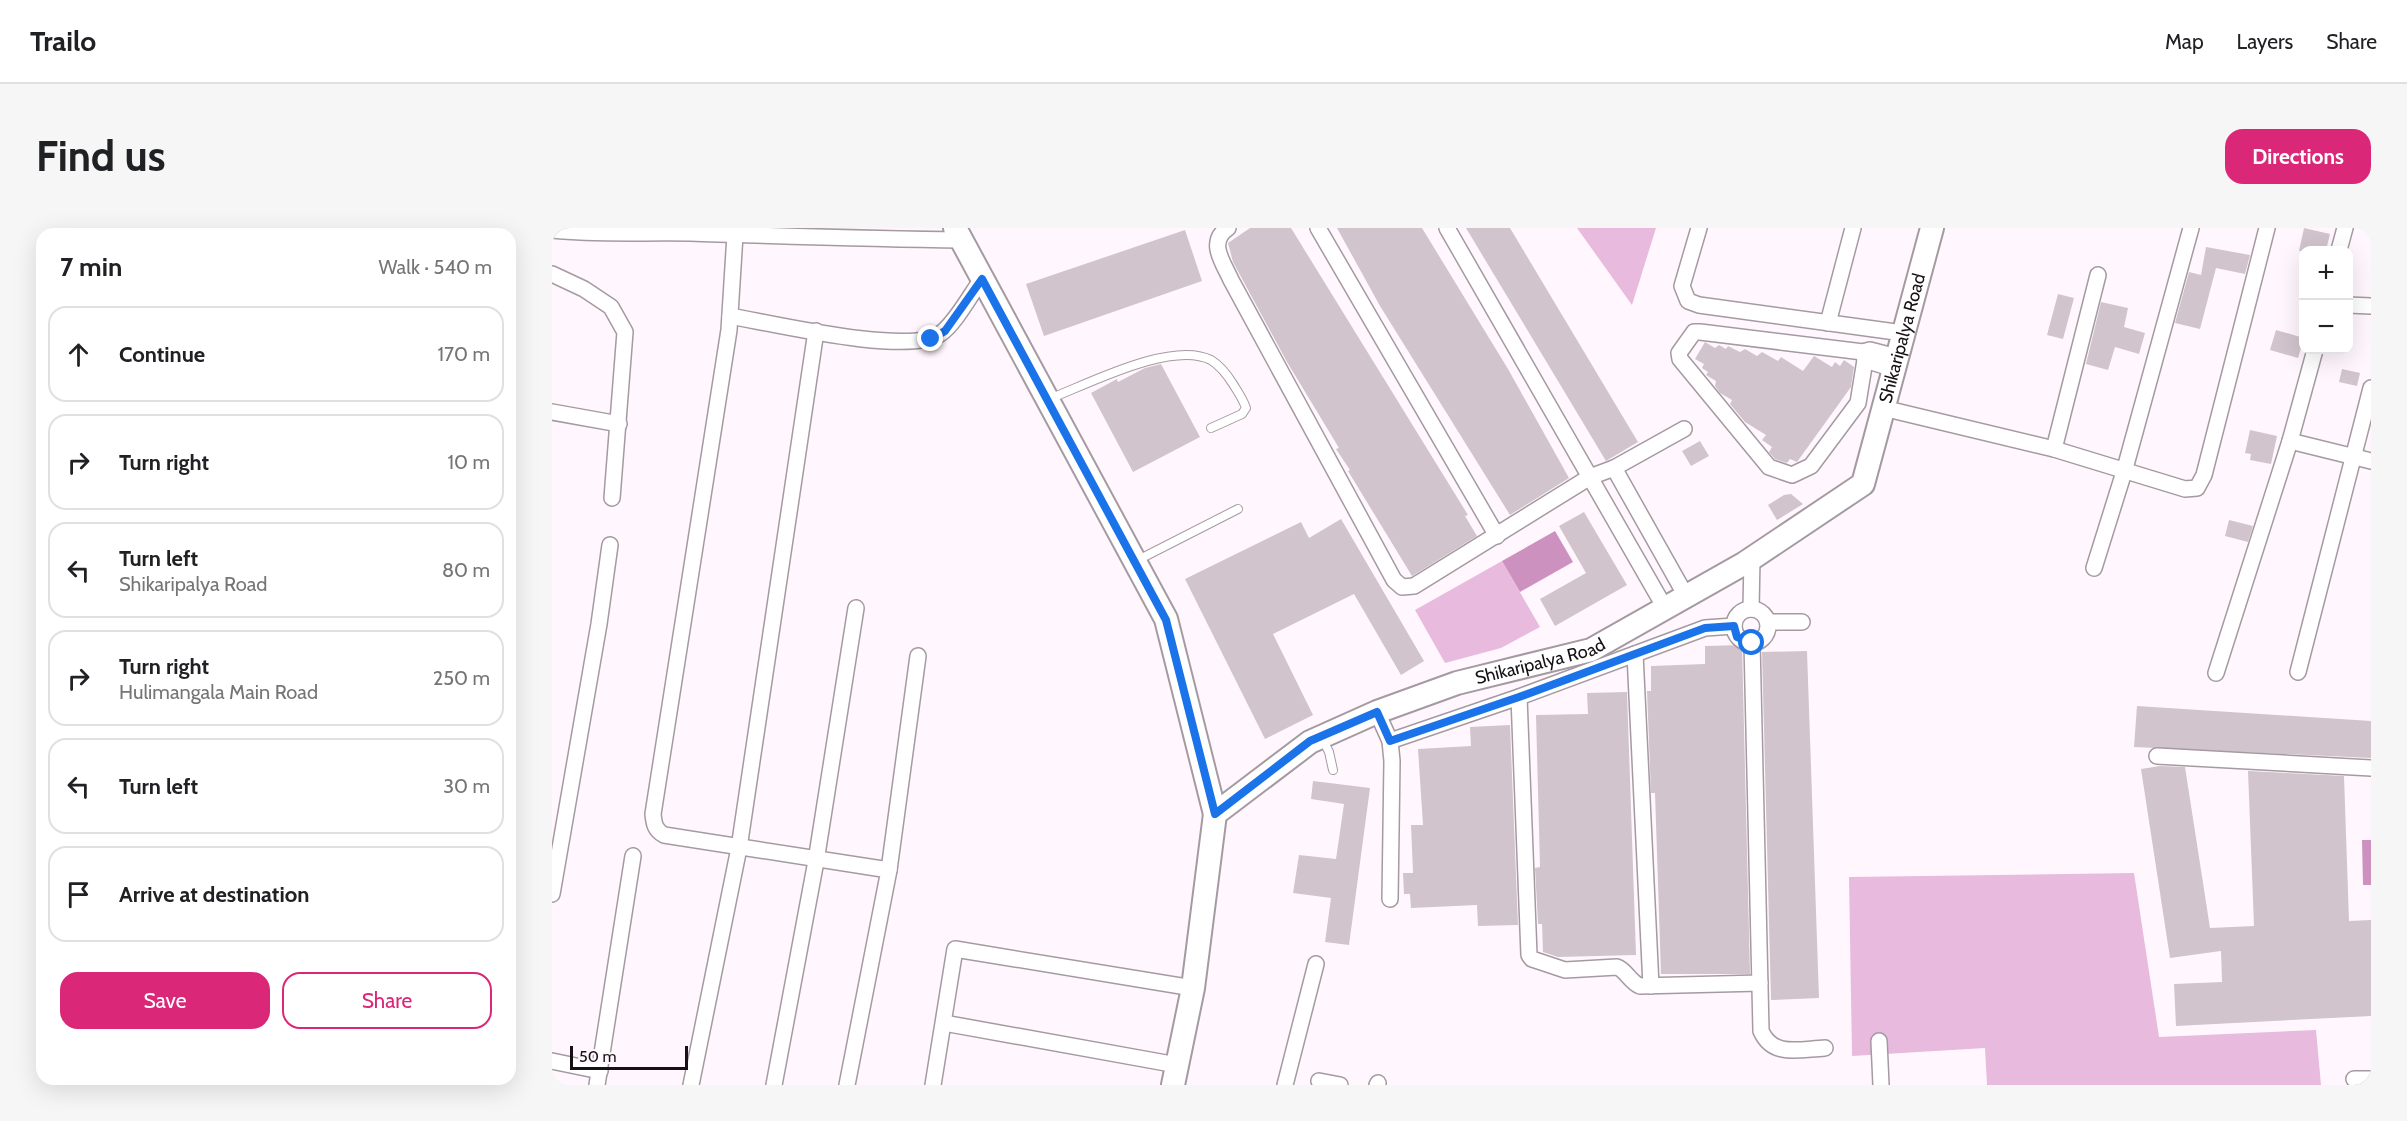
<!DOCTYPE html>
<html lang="en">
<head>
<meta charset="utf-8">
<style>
  :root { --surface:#fff; --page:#f6f6f6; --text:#202124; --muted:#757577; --line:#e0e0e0; --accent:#db2777 }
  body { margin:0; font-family:Cabin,sans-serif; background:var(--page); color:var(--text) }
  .controls { position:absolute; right:18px; top:18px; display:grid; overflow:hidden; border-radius:12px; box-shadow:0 6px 24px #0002 }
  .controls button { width:54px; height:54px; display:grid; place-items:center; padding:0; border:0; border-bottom:2px solid var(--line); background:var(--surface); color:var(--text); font:30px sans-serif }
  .scale { position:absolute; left:18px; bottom:15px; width:118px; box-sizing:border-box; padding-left:6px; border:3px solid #151114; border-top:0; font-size:16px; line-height:21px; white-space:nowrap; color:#151114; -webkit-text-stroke:4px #fff7fd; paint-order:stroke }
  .stop { position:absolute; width:18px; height:18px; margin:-14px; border:4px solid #1a73e8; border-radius:50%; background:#fff }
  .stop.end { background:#1a73e8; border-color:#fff; box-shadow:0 2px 6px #0008 }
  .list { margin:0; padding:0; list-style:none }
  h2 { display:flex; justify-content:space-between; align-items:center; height:78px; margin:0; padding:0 24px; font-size:26px }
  h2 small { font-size:20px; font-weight:400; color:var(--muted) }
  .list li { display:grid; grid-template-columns:39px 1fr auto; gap:18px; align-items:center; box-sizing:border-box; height:96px; margin:0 12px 12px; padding:0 12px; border:2px solid var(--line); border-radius:18px }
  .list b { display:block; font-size:22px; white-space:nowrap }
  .list p { margin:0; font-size:20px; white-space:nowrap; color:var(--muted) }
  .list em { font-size:20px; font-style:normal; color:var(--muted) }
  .actions { display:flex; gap:12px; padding:18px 24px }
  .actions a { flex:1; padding:14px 0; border:2px solid var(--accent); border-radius:18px; text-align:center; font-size:21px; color:var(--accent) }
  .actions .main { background:var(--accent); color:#fff }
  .icon { flex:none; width:33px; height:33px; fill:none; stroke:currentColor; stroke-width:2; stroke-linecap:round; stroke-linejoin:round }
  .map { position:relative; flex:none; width:1819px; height:857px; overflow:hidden; border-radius:18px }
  header { display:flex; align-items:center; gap:36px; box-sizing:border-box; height:84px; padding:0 30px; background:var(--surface); border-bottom:2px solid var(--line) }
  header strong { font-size:28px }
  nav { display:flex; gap:33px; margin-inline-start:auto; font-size:21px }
  .intro { display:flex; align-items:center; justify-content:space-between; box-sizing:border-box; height:144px; padding:0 36px }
  h1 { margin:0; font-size:42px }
  .button { padding:15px 27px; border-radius:18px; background:var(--accent); color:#fff; font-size:21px; font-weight:700 }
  main { display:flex; gap:36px; padding:0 36px }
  aside { flex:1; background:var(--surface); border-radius:18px; box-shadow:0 6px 24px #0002 }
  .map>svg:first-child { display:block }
</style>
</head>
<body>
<header>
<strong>Trailo</strong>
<nav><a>Map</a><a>Layers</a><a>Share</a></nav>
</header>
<div class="intro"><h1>Find us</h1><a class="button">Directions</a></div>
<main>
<aside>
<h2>7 min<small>Walk · 540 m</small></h2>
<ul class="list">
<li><svg class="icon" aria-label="ahead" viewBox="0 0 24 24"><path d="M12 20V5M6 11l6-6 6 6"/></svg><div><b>Continue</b></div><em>170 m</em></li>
<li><svg class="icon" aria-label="right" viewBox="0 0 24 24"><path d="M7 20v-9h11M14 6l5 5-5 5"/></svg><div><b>Turn right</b></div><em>10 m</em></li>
<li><svg class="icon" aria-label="left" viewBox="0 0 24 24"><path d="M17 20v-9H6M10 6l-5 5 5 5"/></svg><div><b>Turn left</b><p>Shikaripalya Road</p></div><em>80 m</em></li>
<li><svg class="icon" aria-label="right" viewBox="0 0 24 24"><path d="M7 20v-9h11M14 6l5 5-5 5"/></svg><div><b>Turn right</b><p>Hulimangala Main Road</p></div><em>250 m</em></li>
<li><svg class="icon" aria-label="left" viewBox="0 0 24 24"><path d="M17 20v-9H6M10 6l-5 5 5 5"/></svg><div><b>Turn left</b></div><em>30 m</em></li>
<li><svg class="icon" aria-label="arrive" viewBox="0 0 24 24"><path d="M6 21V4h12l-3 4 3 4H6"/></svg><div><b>Arrive at destination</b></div></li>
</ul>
<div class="actions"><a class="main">Save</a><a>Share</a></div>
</aside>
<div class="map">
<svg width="1819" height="857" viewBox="0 0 1819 857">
  <rect width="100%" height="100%" fill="#fff7fd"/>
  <!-- green -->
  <g fill="#e8badd">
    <polygon points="1025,0 1104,0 1080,77"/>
    <polygon points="950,333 988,399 949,420 893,435 863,382"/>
    <polygon points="1582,645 1607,809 1764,802 1769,857 1435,857 1433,820 1300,828 1297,649"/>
  </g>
  <!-- water -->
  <g fill="#cc91bf">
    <polygon points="1003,303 1021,334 968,364 950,333"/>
    <polygon points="1810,612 1819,612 1819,657 1811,657"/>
  </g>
  <!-- building -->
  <g fill="#d1c4cd">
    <polygon points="698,0 739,0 916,287 913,288 925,308 860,348 796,243 798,242 784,221 787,220 735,134 681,34 676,15"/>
    <polygon points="785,0 870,0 956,141 1017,250 958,287 828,78"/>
    <polygon points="914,0 958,0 1086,214 1054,233"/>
    <polygon points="1752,0 1778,6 1774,22 1747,23"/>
    <polygon points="633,2 650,53 492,108 474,56"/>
    <polygon points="1654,19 1698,27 1693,46 1664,40 1648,101 1623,95 1637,44 1649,47"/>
    <polygon points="1506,66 1522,70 1511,111 1495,107"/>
    <polygon points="1549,74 1576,80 1572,99 1593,105 1587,126 1563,119 1556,142 1534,136"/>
    <polygon points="1724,102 1752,110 1746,130 1718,122"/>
    <polygon points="1153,114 1163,120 1167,117 1174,121 1176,118 1188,124 1193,121 1205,128 1210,124 1226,133 1229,129 1251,143 1262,128 1280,139 1283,134 1288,138 1292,132 1302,139 1299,159 1245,234 1238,231 1235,235 1223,231 1217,224 1220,219 1210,212 1214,207 1193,194 1178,176 1180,172 1168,165 1163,158 1164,153 1154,147 1156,144 1150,140 1152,136 1143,131"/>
    <polygon points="609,136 648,209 581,244 539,165 565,151 566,154 593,140"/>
    <polygon points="1790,141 1808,145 1805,158 1787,154"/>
    <polygon points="1698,202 1725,208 1719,236 1698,232 1699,226 1693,225"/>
    <polygon points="1148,213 1157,228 1139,238 1130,223"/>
    <polygon points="1239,266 1251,276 1225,292 1216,277 1232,267"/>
    <polygon points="1032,284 1075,357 1003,398 988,371 1034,345 1007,298"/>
    <polygon points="789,291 872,433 849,447 802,366 721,406 761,487 713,511 633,351 749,294 757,310"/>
    <polygon points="1677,292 1701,298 1696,314 1673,308"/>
    <polygon points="1190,417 1198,746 1109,746 1103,565 1099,565 1095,463 1099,463 1099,438 1153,436 1153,418"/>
    <polygon points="1255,423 1267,770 1219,772 1210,424"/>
    <polygon points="1075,464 1084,727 1006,729 991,724 990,696 986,696 983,640 988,639 984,487 1036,486 1035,465"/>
    <polygon points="1585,478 1819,493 1819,530 1582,519"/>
    <polygon points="958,497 966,697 926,698 925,677 859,680 858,666 852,666 851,645 861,645 859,597 871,597 866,521 919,518 918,499"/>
    <polygon points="1608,538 1633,539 1658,700 1702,698 1696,543 1792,548 1797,693 1819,692 1819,788 1624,798 1622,756 1670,754 1669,723 1618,730 1589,541"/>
    <polygon points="761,553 818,560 797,717 773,714 779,670 741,665 747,627 784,631 792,576 759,571"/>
  </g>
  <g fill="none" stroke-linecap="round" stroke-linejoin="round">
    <!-- lane casing -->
    <g stroke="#a59aa2" stroke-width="10">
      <g id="lane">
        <path d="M 497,171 C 536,156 620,112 659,132 C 667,137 676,148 681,156 C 686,164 691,171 694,180 L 690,186 L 659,200"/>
        <polyline points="584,333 686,281"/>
        <polyline points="770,510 777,524 781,542"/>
      </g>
    </g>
    <!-- street casing -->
    <g stroke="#a59aa2" stroke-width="18">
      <g id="street">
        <path d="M 676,0 C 655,14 671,34 679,52 L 842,352 L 850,359 L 862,358 L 1038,249 L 1062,240 L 1132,201"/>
        <polyline points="766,0 945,308"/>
        <polyline points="895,0 1113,380"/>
        <polyline points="1147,0 1130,58 1136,73 1147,77 1351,105"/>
        <path d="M 0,2 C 46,7 92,4 138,5 C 228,8 318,11 409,12"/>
        <path d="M 183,7 L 177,102 L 101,586 C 102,596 103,602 112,607 L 337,642 L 295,857"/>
        <polyline points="1787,22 1793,0"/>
        <polyline points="0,46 32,61 59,79 73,104 60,270"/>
        <polyline points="1796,77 1819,78"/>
        <path d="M 178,88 C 219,95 357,128 388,106 C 403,96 419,66 430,51"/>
        <polyline points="1276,95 1301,0"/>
        <polyline points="1311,124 1313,132 1306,175 1259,238 1240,247 1217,239 1128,131 1127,125 1142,104 1148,104 1311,124 1318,122 1345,129"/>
        <polyline points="1313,132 1342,141"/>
        <polyline points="1331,180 1502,221 1633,261 1645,260 1652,247 1715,0"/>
        <polyline points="0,184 67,196"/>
        <polyline points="1738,213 1819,233"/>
        <polyline points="1502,221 1546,47"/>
        <polyline points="1062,240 1134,368"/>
        <polyline points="1542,340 1572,244 1639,0"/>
        <circle cx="1199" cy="398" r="17"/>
        <polyline points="1199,381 1200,330"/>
        <polyline points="1216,394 1250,394"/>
        <path d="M 1200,415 L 1209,803 C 1221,830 1248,821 1273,820"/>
        <polyline points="1083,426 1099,758"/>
        <polyline points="1746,444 1819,160"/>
        <polyline points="1664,445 1738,213 1763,122"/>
        <path d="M 967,469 L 977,727 L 980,731 L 1013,742 L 1065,739 C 1074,742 1078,754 1088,758 L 1208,755"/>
        <polyline points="825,484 838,513"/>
        <polyline points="1605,528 1819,540"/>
        <polyline points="337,642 366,428"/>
        <polyline points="0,666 47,396 58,317"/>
        <polyline points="838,671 840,533 838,513 967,469 1153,400 1182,398"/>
        <polyline points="392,795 625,837"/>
        <polyline points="1327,813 1329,857"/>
        <polyline points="0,833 48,843"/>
        <polyline points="1802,851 1819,851"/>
        <polyline points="767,853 788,857"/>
        <polyline points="45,857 81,628"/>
        <polyline points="139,857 187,620 264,103"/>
        <polyline points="222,857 264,633 304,380"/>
        <polyline points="381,857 403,721 641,760"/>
        <polyline points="733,857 764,736"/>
        <polyline points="825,857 826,855"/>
      </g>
    </g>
    <!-- secondary casing -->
    <g stroke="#a59aa2" stroke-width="26">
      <g id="secondary">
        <polyline points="403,0 614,391 663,586"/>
        <path id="s1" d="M 621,857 L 641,760 L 663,586 L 758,514 L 825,484 L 905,455 L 1039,422 L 1193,335 L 1311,256 L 1380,0"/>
      </g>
    </g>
    <!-- lane -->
    <use href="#lane" stroke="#fff" stroke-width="8"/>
    <!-- street -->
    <use href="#street" stroke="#fff" stroke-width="15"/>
    <!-- secondary -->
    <use href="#secondary" stroke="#fff" stroke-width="22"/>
  </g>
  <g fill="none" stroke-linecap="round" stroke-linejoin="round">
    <!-- route -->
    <polyline stroke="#1a73e8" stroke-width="8" points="379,111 393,103 430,51 614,392 663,586 758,513 825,484 838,513 967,469 1153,400 1182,398 1185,409 1200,415"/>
  </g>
  <g text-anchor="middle" stroke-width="6" stroke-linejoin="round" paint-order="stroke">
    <!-- street labels -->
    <g font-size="18" fill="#151114" stroke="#fff7fd">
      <text dy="6" stroke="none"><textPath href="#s1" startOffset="1160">Shikaripalya Road</textPath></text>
      <text dy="6" stroke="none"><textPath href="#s1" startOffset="638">Shikaripalya Road</textPath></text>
    </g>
  </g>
</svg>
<div class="controls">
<button>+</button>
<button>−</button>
</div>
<div class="scale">50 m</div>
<div class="stop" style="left:1200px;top:415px"></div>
<div class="stop end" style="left:379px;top:111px"></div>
</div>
</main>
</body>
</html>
